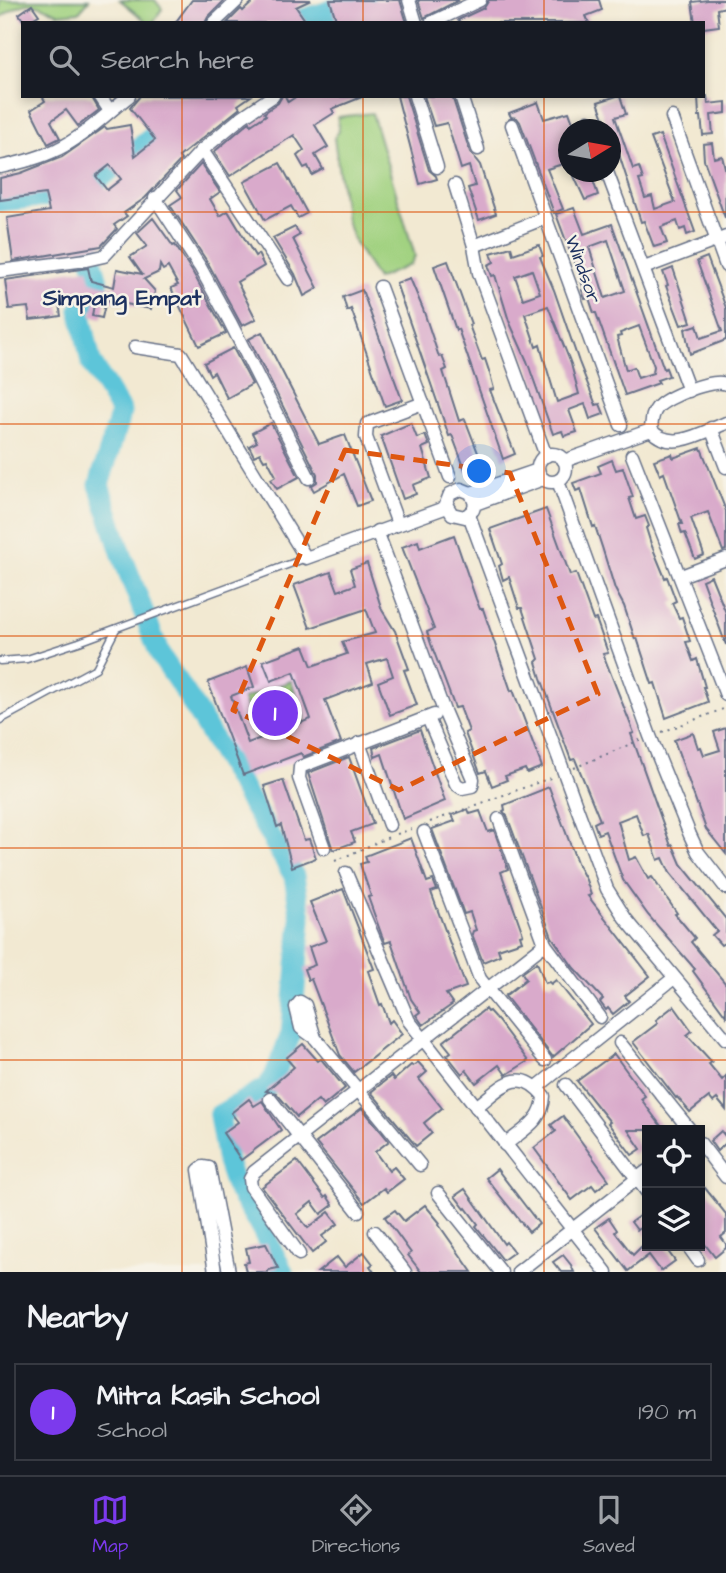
<!DOCTYPE html>
<html lang="en">
<head>
<meta charset="utf-8">
<style>
  :root { --surface:#171b24; --page:#242831; --text:#f1f3f6; --muted:#9ea1a6; --line:#363941; --accent:#7c3aed }
  body { margin:0; font-family:"Architects Daughter",sans-serif; background:var(--page); color:var(--text) }
  .controls { position:absolute; right:21px; bottom:21px; display:grid; overflow:hidden; border-radius:0px; box-shadow:0 4px 10px #0003 }
  .controls button { width:63px; height:63px; display:grid; place-items:center; padding:0; border:0; border-bottom:2px solid var(--line); background:var(--surface); color:var(--text); font:35px sans-serif }
  .compass { position:absolute; left:558px; top:119px; width:63px; height:63px; border-radius:50%; background:var(--surface); box-shadow:0 4px 10px #0003; rotate:79deg }
  .you { position:absolute; left:480px; top:472px; width:24px; height:24px; margin:-18px; border:5px solid #fff; border-radius:50%; background:#1a73e8; box-shadow:0 0 0 10px #1a73e833 }
  .badge { display:grid; place-items:center; width:46px; height:46px; border-radius:50%; background:var(--accent); color:#fff; font-size:23px; font-weight:700 }
  .pin { position:absolute; translate:-50% -50%; border:4px solid #fff; box-shadow:0 2px 7px #0006 }
  .list { margin:0; padding:0; list-style:none }
  h2 { display:flex; justify-content:space-between; align-items:center; height:91px; margin:0; padding:0 28px; font-size:30px }
  h2 small { font-size:23px; font-weight:400; color:var(--muted) }
  .list li { display:grid; grid-template-columns:46px 1fr auto; gap:21px; align-items:center; box-sizing:border-box; height:98px; margin:0 14px 14px; padding:0 14px; border:2px solid var(--line); border-radius:0px }
  .list b { display:block; font-size:26px; white-space:nowrap }
  .list p { margin:0; font-size:23px; white-space:nowrap; color:var(--muted) }
  .list em { font-size:23px; font-style:normal; color:var(--muted) }
  .icon { flex:none; width:38px; height:38px; fill:none; stroke:currentColor; stroke-width:2; stroke-linecap:round; stroke-linejoin:round }
  .map { position:relative; flex:none; width:726px; height:1272px; overflow:hidden }
  .search { position:absolute; background:var(--surface); box-shadow:0 4px 10px #0003; left:21px; right:21px; top:21px; height:77px; display:flex; align-items:center; gap:18px; box-sizing:border-box; padding:0 24px; border-radius:0px; color:var(--muted); font-size:26px }
  .sheet { height:203px; background:var(--surface) }
  nav { display:flex; justify-content:space-around; align-items:center; box-sizing:border-box; height:98px; border-top:2px solid var(--line); background:var(--surface); font-size:19px; color:var(--muted) }
  nav a { display:grid; justify-items:center; gap:4px }
  nav .on { color:var(--accent) }
  .map>svg:first-child { display:block }
</style>
</head>
<body>
<div class="map">
<svg width="726" height="1272" viewBox="0 0 726 1272">
  <rect width="100%" height="100%" fill="#f7f3e8"/>
  <filter id="ink" filterUnits="userSpaceOnUse"><feTurbulence type="fractalNoise" baseFrequency=".0143" numOctaves="2"/><feDisplacementMap in="SourceGraphic" scale="14" xChannelSelector="R" yChannelSelector="G"/><feConvolveMatrix kernelMatrix="1 2 1 2 8 2 1 2 1" color-interpolation-filters="sRGB"/></filter>
  <filter id="wash" filterUnits="userSpaceOnUse"><feTurbulence type="fractalNoise" baseFrequency=".00686" numOctaves="4" result="noise"/><feDisplacementMap in="SourceGraphic" scale="28" xChannelSelector="R" yChannelSelector="G"/><feGaussianBlur stdDeviation="1.57" result="paint"/><feColorMatrix in="noise" values="0 0 0 0 0 0 0 0 0 0 0 0 0 0 0 0 0 1.4 0 .05"/><feComposite in="paint" operator="in"/></filter>
  <g filter="url(#wash)">
    <rect width="100%" height="100%" fill="#f2e9d2"/>
    <!-- built -->
    <polygon fill="#eed0e7" points="309,646 345,742 242,781 205,685"/>
    <!-- green -->
    <g fill="#a2d281" stroke="#5e8070" stroke-width="2">
      <path d="M 0,0 L 89,0 L 79,12 L 59,14 C 33,0 24,0 0,18 Z"/>
      <polygon points="120,0 155,0 162,9 153,23 148,23"/>
      <polygon points="372,113 415,256 410,265 377,279 355,243 346,220 334,138 339,131 338,117"/>
      <polygon points="291,681 309,732 261,749 243,699"/>
    </g>
    <g fill="none" stroke-linecap="round" stroke-linejoin="round">
      <!-- river -->
      <g stroke="#5dc5d9" stroke-width="21">
        <polyline points="291,23 364,0"/>
        <polyline points="0,201 82,193 175,119"/>
        <polyline points="87,219 90,252 98,282 80,310 91,362 121,412 99,485 123,558 160,655 187,695 294,876 301,919 291,1034 274,1077 267,1087 219,1115 227,1162 235,1186 260,1226 283,1272"/>
      </g>
    </g>
    <g id="blocks">
      <!-- building -->
      <g fill="#d9aacb" fill-rule="evenodd">
        <polygon points="192,0 225,0 208,17 205,23 175,23"/>
        <polygon points="255,0 311,0 296,7 307,23 227,23 241,9 243,11"/>
        <polygon points="330,0 400,0 407,23 337,23"/>
        <polygon points="418,0 459,0 424,18"/>
        <polygon points="489,0 599,0 602,10 586,16 589,23 460,23 458,20 484,8"/>
        <polygon points="708,0 726,0 726,7 717,9 719,26 703,28 703,23 695,23 692,2"/>
        <polygon points="32,5 39,15 25,23 19,14"/>
        <polygon points="42,96 91,96 99,110 78,126 66,110 51,121 60,138 48,144 31,110 45,101"/>
        <path d="M 140,96 L 251,96 L 238,105 L 240,108 L 179,157 L 181,160 L 145,198 L 124,213 L 127,216 L 114,225 L 117,229 L 101,246 L 13,261 L 7,218 L 49,211 L 45,194 L 0,200 L 0,178 L 21,173 L 62,157 L 105,127 L 107,129 L 130,125 L 135,156 L 155,140 L 130,108 ZM 110,165 L 121,179 L 107,190 L 96,176 Z"/>
        <polygon points="282,96 285,96 288,102 297,96 362,97 332,109 334,113 315,125 328,147 315,155 323,169 312,175 308,166 304,168 297,156 304,150 294,135 230,176 214,152 247,124 250,122 251,125 266,115 264,113 278,103"/>
        <polygon points="397,96 406,96 429,170 436,176 437,179 420,184"/>
        <polygon points="424,96 452,96 470,152 480,165 496,214 479,220 468,188 475,186 469,166 461,169 447,123 434,126"/>
        <polygon points="617,96 620,96 626,114 615,117 633,169 639,167 643,179 639,180 645,198 652,196 655,209 675,202 651,138 660,135 695,232 687,235 685,228 680,230 677,221 661,227 667,243 654,247 644,221 641,222 611,130 605,121 598,102"/>
        <polygon points="698,96 707,96 708,104 726,102 726,113 711,115 713,134 703,135 701,116 699,116"/>
        <polygon points="538,102 544,119 569,112 573,123 570,124 572,130 569,130 569,162 547,169 563,209 554,213 520,122 517,118 511,117 509,113"/>
        <polygon points="712,143 714,158 722,156 726,172 725,218 704,160 703,144"/>
        <polygon points="280,163 307,213 298,218 291,206 265,220 244,182"/>
        <polygon points="201,164 220,192 210,199 220,216 228,211 255,256 258,254 264,266 237,282 256,319 242,326 208,263 170,205 182,197 177,190"/>
        <polygon points="581,172 590,172 598,195 585,200 573,174"/>
        <path d="M 574,208 L 584,234 L 612,224 L 664,369 L 666,368 L 669,376 L 657,380 L 659,383 L 625,395 L 596,313 L 594,313 L 589,298 L 585,299 L 582,290 L 584,289 L 556,214 ZM 608,240 L 625,291 L 605,298 L 589,247 ZM 639,326 L 654,366 L 653,373 L 638,378 L 634,367 L 626,370 L 617,337 L 621,336 L 620,333 Z"/>
        <polygon points="153,218 173,246 175,245 192,271 226,333 199,346 171,288 178,285 168,267 163,270 160,265 159,272 144,279 155,291 151,309 106,300 102,318 92,316 95,298 59,304 61,316 48,318 30,320 28,307 9,309 5,280 88,268 91,281 114,287 117,269 142,274 130,257 147,246 137,233"/>
        <polygon points="295,227 300,235 293,239 318,288 304,296 295,274 273,238"/>
        <path d="M 539,245 L 543,256 L 540,257 L 554,290 L 579,362 L 596,405 L 600,404 L 604,414 L 590,419 L 585,404 L 569,410 L 577,432 L 564,436 L 562,431 L 553,434 L 527,361 L 509,321 L 495,275 L 492,276 L 488,265 L 494,262 L 491,253 L 511,247 L 513,254 ZM 532,270 L 540,293 L 523,299 L 515,276 ZM 548,306 L 571,364 L 579,394 L 557,402 L 543,356 L 540,345 L 536,347 L 525,314 Z"/>
        <polygon points="707,257 726,308 726,340 690,354 685,329 697,325 701,338 722,331 697,261"/>
        <polygon points="448,261 471,324 469,325 476,344 482,360 485,359 490,374 494,389 490,390 515,454 503,459 458,329 456,330 434,266"/>
        <polygon points="673,268 691,322 681,325 666,286 668,285 663,272"/>
        <polygon points="410,278 423,309 439,357 442,356 447,369 443,371 459,421 465,419 483,466 466,472 452,435 449,436 396,283"/>
        <polygon points="362,290 402,400 385,406 354,317 351,309 347,311 343,297"/>
        <polygon points="262,332 319,444 345,435 371,501 357,506 344,474 314,491 311,486 317,482 317,474 249,339"/>
        <polygon points="233,348 252,384 227,398 214,372 210,375 204,363"/>
        <polygon points="271,423 299,477 277,489 271,479 276,476 267,459 264,460 260,453 254,456 249,446 257,442 252,433"/>
        <polygon points="411,423 417,438 425,435 429,445 422,448 431,478 413,485 416,494 403,499 381,436"/>
        <polygon points="701,448 726,511 726,550 723,551 708,512 691,518 704,555 695,559 685,533 682,534 679,524 682,524 664,473 660,475 654,460 672,454 673,458"/>
        <polygon points="612,460 616,470 623,468 633,497 629,498 636,519 645,516 649,526 646,528 651,544 665,578 667,577 676,601 672,603 679,618 682,617 690,641 686,642 693,661 697,659 705,687 703,687 708,702 666,718 655,683 652,684 637,638 635,639 624,606 615,589 602,547 595,526 593,527 581,489 576,491 573,483 601,473 598,466"/>
        <polygon points="546,509 570,575 576,573 593,620 596,619 608,653 603,654 634,733 631,734 671,846 673,845 681,864 726,919 726,942 721,945 712,935 717,931 670,873 663,858 658,860 649,834 644,836 636,814 618,821 629,860 636,857 648,879 652,877 677,913 675,914 695,938 691,942 726,984 726,1016 693,971 695,969 648,915 623,880 605,831 598,834 594,823 600,820 575,759 571,760 541,678 536,662 539,659 522,608 519,608 509,577 503,580 499,566 502,564 490,529"/>
        <polygon points="454,535 476,599 480,609 483,609 511,691 513,690 542,767 527,773 525,769 505,776 507,780 492,786 486,771 480,773 465,733 469,731 460,707 455,708 431,644 427,632 434,629 402,547 418,541 420,548"/>
        <polygon points="367,563 382,610 395,631 409,669 404,670 417,705 390,715 378,682 393,676 387,658 367,664 373,682 325,700 341,742 303,757 301,753 243,775 208,682 247,667 254,687 231,696 248,743 311,719 294,672 271,681 263,661 304,646 312,666 347,654 342,642 375,633 366,609 310,628 294,585 331,572 338,591 355,585 350,569"/>
        <polygon points="711,576 726,613 726,645 702,580"/>
        <polygon points="726,728 726,854 706,829 674,740 693,733 698,748 701,747 704,755 720,750 714,732"/>
        <polygon points="420,730 445,801 403,819 382,754 375,757 373,748"/>
        <polygon points="349,757 373,824 351,832 355,842 333,850 308,773"/>
        <polygon points="283,780 304,840 309,839 316,858 292,867 281,825 277,827 264,786"/>
        <polygon points="549,787 578,865 586,880 591,895 588,896 650,976 625,996 629,1001 613,1014 608,1008 606,1010 600,1002 603,999 574,968 552,937 507,816 503,811 505,810 504,805"/>
        <polygon points="468,809 470,814 480,811 488,832 494,830 508,869 501,872 523,934 520,935 522,941 498,949 500,955 483,962 472,934 473,931 476,930 470,912 464,914 432,829 455,821 452,815"/>
        <polygon points="411,838 427,882 433,880 437,890 431,892 466,987 446,994 453,1004 423,1025 416,1015 420,1012 411,999 391,941 385,943 382,936 368,897 371,896 360,864 367,862 365,856"/>
        <polygon points="343,889 374,969 368,971 380,1005 382,1004 389,1023 392,1020 402,1034 354,1072 340,1055 311,979 308,980 304,969 315,965 309,947 326,941 310,902"/>
        <polygon points="537,962 545,983 549,982 551,984 556,980 591,1024 553,1057 505,996 526,979 522,973"/>
        <polygon points="674,1006 692,1031 687,1035 712,1062 709,1064 722,1080 726,1076 726,1110 717,1099 713,1102 709,1097 690,1112 677,1097 676,1098 633,1042 658,1023 656,1020"/>
        <polygon points="485,1009 487,1012 489,1011 498,1021 528,1061 506,1075 499,1065 476,1083 466,1070 462,1074 447,1055 451,1052 443,1042"/>
        <polygon points="303,1044 318,1061 321,1059 345,1088 323,1106 318,1100 297,1117 276,1093 266,1091 294,1067 286,1058"/>
        <polygon points="614,1054 645,1096 641,1099 664,1130 628,1130 641,1149 632,1155 608,1123 610,1122 577,1081"/>
        <polygon points="418,1062 427,1072 419,1079 442,1108 424,1123 432,1133 416,1146 371,1092 391,1076 394,1080 411,1065 413,1066"/>
        <polygon points="249,1099 254,1106 262,1101 281,1130 241,1160 223,1133 238,1122 231,1113"/>
        <polygon points="362,1108 389,1141 375,1152 389,1171 394,1167 404,1179 387,1192 384,1188 364,1203 316,1143"/>
        <polygon points="563,1116 609,1180 596,1190 592,1185 572,1200 534,1148 556,1131 551,1125"/>
        <polygon points="721,1131 726,1137 726,1143 717,1151 710,1141"/>
        <polygon points="297,1161 325,1198 327,1196 333,1205 321,1214 312,1202 297,1214 308,1228 329,1212 338,1224 322,1236 326,1242 312,1253 262,1187"/>
        <polygon points="497,1169 539,1224 529,1232 486,1178"/>
        <polygon points="705,1188 726,1214 726,1233 721,1237 726,1244 726,1248 715,1257 700,1238 700,1192"/>
        <polygon points="465,1189 504,1244 506,1242 514,1252 503,1260 476,1226 478,1224 466,1208 465,1209 455,1196"/>
        <polygon points="425,1205 440,1223 439,1225 472,1272 421,1272 408,1255 411,1253 385,1217 395,1210 404,1221"/>
        <polygon points="642,1214 647,1221 647,1237 640,1228 637,1230 631,1222"/>
        <polygon points="609,1218 617,1230 615,1232 633,1255 642,1246 664,1246 675,1261 661,1271 649,1255 628,1271 595,1228"/>
        <polygon points="266,1244 278,1268 268,1270 268,1272 246,1272 244,1263 249,1262 246,1248"/>
        <polygon points="364,1252 373,1264 370,1266 374,1272 318,1272 337,1257 345,1267"/>
        <polygon points="563,1255 571,1265 574,1272 561,1272 553,1262"/>
      </g>
    </g>
  </g>
  <g filter="url(#ink)">
    <use href="#blocks" fill-opacity="0" stroke="#667087" stroke-width="2"/>
    <g fill="none" stroke-linecap="round" stroke-linejoin="round">
      <!-- lane casing -->
      <g stroke="#667087" stroke-width="9">
        <g id="lane">
          <polyline points="0,661 27,659 79,642 306,558"/>
          <polyline points="0,720 96,668 116,629"/>
        </g>
      </g>
      <!-- street casing -->
      <g stroke="#667087" stroke-width="15">
        <g id="street">
          <polyline points="409,0 416,23"/>
          <polyline points="214,23 238,0"/>
          <polyline points="431,23 480,0"/>
          <polyline points="100,96 110,111"/>
          <polyline points="415,96 437,167"/>
          <polyline points="461,96 478,149"/>
          <polyline points="672,117 726,266"/>
          <polyline points="588,121 591,130"/>
          <polyline points="512,125 621,425"/>
          <polyline points="202,150 288,279"/>
          <path d="M 0,167 C 20,163 40,158 58,149 C 82,138 107,113 129,96"/>
          <polyline points="607,172 689,391"/>
          <polyline points="455,185 474,246 479,273 546,456"/>
          <polyline points="155,198 200,267 230,322 309,478"/>
          <polyline points="474,246 545,218"/>
          <polyline points="644,268 726,237"/>
          <polyline points="0,271 86,260 104,256 202,150 242,117 273,96"/>
          <polyline points="380,287 450,477"/>
          <polyline points="135,347 181,354 306,558 447,507"/>
          <path d="M 726,384 C 713,378 666,397 657,408 C 651,415 652,422 651,430 C 671,453 703,432 726,423"/>
          <polyline points="711,428 726,467"/>
          <circle cx="552" cy="468" r="14"/>
          <polyline points="632,455 726,695"/>
          <polyline points="564,461 651,430"/>
          <polyline points="558,481 650,736 690,835 698,852 726,888"/>
          <polyline points="471,493 538,470"/>
          <polyline points="475,504 471,493 461,489 450,494 446,504 452,514 465,517 473,510 475,504 543,479"/>
          <polyline points="469,515 607,889 625,918 726,1039"/>
          <polyline points="398,524 366,437 367,424 423,403"/>
          <polyline points="377,531 444,711 473,779 472,786 462,788 456,784 428,718"/>
          <polyline points="681,576 726,559"/>
          <polyline points="359,743 389,825"/>
          <polyline points="499,819 545,944 600,1017"/>
          <polyline points="424,832 480,979 545,1060"/>
          <polyline points="324,848 299,778 300,767 434,715"/>
          <polyline points="346,873 409,1021 606,1272"/>
          <polyline points="315,1038 305,1005 300,1002 296,1007 301,1028 315,1038 420,1165"/>
          <polyline points="620,1043 690,1130"/>
          <polyline points="566,1085 647,1192"/>
          <polyline points="537,1087 674,978"/>
          <polyline points="270,1099 358,1211"/>
          <path d="M 476,1107 C 501,1088 518,1064 544,1096 C 543,1121 524,1129 505,1145"/>
          <polyline points="700,1143 726,1177"/>
          <polyline points="438,1193 501,1272"/>
          <polyline points="375,1232 405,1272"/>
          <polyline points="688,1246 698,1260"/>
          <polyline points="299,1254 251,1187 250,1179 254,1172 545,944"/>
          <polyline points="215,1272 199,1170 203,1167 209,1168 229,1272"/>
          <polyline points="518,1272 647,1171"/>
        </g>
      </g>
      <!-- path -->
      <g stroke="#667087" stroke-width="2" stroke-dasharray="2 5" stroke-linecap="butt">
        <polyline points="662,732 726,708"/>
        <polyline points="574,768 640,740"/>
        <polyline points="430,822 553,777"/>
        <polyline points="397,834 412,829"/>
        <polyline points="335,861 389,837"/>
      </g>
      <!-- lane -->
      <use href="#lane" stroke="#fff" stroke-width="6"/>
      <!-- street -->
      <use href="#street" stroke="#fff" stroke-width="12"/>
    </g>
  </g>
  <!-- marked area -->
  <path fill="none" stroke="#de5710" stroke-width="5" stroke-dasharray="14 9" stroke-linejoin="round" d="M 345,450 L 510,473 L 598,694 L 399,790 L 233,710 Z"/>
  <!-- grid -->
  <path fill="none" stroke="#de5710" stroke-width="2" stroke-opacity="0.55" d="M 182,0 L 182,23M 363,0 L 363,23M 544,0 L 544,23M 182,96 L 182,1272M 363,96 L 363,1272M 544,96 L 544,1272M 0,212 L 726,212M 0,424 L 726,424M 0,636 L 726,636M 0,848 L 726,848M 0,1060 L 726,1060"/>
  <g text-anchor="middle" stroke-width="5" stroke-linejoin="round" paint-order="stroke">
    <!-- street labels -->
    <g font-size="19" fill="#1b2f5e" stroke="#f7f3e8">
      <text transform="translate(584 269) rotate(70)" y="7">Windsor</text>
    </g>
    <!-- quarter labels -->
    <g font-size="23" font-weight="bold" fill="#1b2f5e" stroke="#f7f3e8">
      <text x="122" y="305">Simpang Empat</text>
    </g>
  </g>
</svg>
<div class="controls">
<button><svg class="icon" aria-label="locate" viewBox="0 0 24 24"><circle cx="12" cy="12" r="6"/><path d="M12 2v4M12 18v4M2 12h4M18 12h4"/></svg></button>
<button><svg class="icon" aria-label="layers" viewBox="0 0 24 24"><path d="M12 4l9 5-9 5-9-5zM3 14l9 5 9-5"/></svg></button>
</div>
<svg class="compass" viewBox="-18 -18 36 36"><path d="M0-13l5 13h-10z" fill="#e53935"/><path d="M0 13l5-13h-10z" fill="#9ea1a6"/></svg>
<div class="you"></div>
<div class="pin badge" style="left:275px;top:713px">1</div>
<div class="search"><svg class="icon" aria-label="search" viewBox="0 0 24 24"><circle cx="10" cy="10" r="6"/><path d="M15 15l6 6"/></svg>Search here</div>
</div>
<section class="sheet">
<h2>Nearby<small></small></h2>
<ul class="list">
<li><span class="badge">1</span><div><b>Mitra Kasih School</b><p>School</p></div><em>190 m</em></li>
</ul>
</section>
<nav>
<a class="on"><svg class="icon" aria-label="map" viewBox="0 0 24 24"><path d="M3 6l6-2 6 2 6-2v14l-6 2-6-2-6 2zM9 4v14M15 6v14"/></svg>Map</a>
<a><svg class="icon" aria-label="directions" viewBox="0 0 24 24"><path d="M12 3l9 9-9 9-9-9zM9 14v-3h6M13 9l2 2-2 2"/></svg>Directions</a>
<a><svg class="icon" aria-label="saved" viewBox="0 0 24 24"><path d="M7 4h10v16l-5-4-5 4z"/></svg>Saved</a>
</nav>
</body>
</html>
